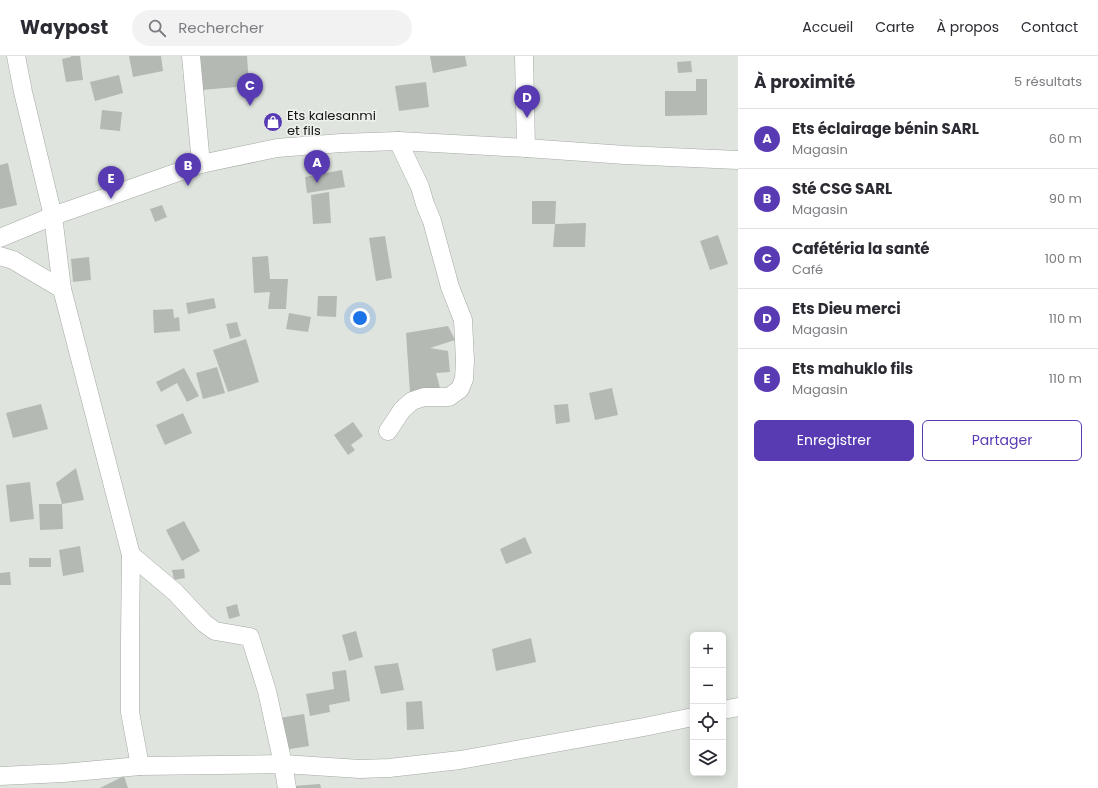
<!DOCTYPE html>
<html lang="fr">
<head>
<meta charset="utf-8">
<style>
  :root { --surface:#fff; --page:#f2f2f3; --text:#2b2b33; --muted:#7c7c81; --line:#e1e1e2; --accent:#583ab2 }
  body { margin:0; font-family:Poppins,sans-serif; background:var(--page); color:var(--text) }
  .controls { position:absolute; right:12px; bottom:12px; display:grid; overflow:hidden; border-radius:6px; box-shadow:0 2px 10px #0003 }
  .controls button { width:36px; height:36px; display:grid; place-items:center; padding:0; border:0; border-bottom:1px solid var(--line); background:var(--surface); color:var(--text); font:20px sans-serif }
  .you { position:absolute; left:360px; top:262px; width:14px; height:14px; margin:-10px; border:3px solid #fff; border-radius:50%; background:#1a73e8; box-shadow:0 0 0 6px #1a73e833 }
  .badge { display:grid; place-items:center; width:26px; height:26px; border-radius:50%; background:var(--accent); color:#fff; font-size:13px; font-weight:700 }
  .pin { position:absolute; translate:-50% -33px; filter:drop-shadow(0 1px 2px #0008) }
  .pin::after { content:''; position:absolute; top:21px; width:14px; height:12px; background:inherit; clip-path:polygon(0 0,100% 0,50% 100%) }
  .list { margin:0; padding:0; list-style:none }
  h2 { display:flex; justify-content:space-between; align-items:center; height:52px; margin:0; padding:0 16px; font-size:17px }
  h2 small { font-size:13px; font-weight:400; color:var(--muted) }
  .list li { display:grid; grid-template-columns:26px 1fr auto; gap:12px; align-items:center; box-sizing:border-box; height:60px; padding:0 16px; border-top:1px solid var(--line) }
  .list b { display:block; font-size:15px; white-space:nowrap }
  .list p { margin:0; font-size:13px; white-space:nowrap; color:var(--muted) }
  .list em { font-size:13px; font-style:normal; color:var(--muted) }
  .actions { display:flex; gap:8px; padding:12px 16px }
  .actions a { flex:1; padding:9px 0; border:1px solid var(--accent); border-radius:6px; text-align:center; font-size:14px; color:var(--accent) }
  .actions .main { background:var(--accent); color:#fff }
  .icon { flex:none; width:22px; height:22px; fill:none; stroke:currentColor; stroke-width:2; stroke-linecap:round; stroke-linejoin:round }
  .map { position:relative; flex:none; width:738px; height:732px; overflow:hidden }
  header { display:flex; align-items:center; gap:24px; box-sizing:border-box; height:56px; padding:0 20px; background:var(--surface); border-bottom:1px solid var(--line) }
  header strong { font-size:19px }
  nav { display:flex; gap:22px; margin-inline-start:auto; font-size:14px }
  .search { width:280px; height:36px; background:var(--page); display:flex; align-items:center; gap:10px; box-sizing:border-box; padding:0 14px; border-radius:22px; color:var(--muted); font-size:15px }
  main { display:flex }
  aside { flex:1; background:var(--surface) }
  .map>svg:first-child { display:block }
</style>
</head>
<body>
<header>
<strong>Waypost</strong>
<div class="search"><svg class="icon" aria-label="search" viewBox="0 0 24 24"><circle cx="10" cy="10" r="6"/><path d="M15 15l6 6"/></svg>Rechercher</div>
<nav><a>Accueil</a><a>Carte</a><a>À propos</a><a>Contact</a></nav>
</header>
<main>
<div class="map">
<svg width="738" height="732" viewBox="0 0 738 732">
  <rect width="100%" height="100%" fill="#dfe4de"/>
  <!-- building -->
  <g fill="#b4b9b3">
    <polygon points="71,0 80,0 83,24 66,26 62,3 71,1"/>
    <polygon points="129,0 161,0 163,15 133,21"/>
    <polygon points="199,0 247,0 249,30 201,34"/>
    <polygon points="430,0 465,0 467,10 433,17"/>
    <polygon points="691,5 692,16 678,17 677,6"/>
    <polygon points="119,19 123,37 95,45 90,26"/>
    <polygon points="696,23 707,23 707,59 665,60 665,35 696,35"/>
    <polygon points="426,26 429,51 399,55 395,30"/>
    <polygon points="102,54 122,56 120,75 100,73"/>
    <polygon points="8,107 17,149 0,153 0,109"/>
    <polygon points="342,114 345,131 307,137 305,121"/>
    <polygon points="329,136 331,167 313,168 311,139"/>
    <polygon points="532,145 556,145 555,168 532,168"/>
    <polygon points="162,149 167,161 155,166 150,153"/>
    <polygon points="586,167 585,191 553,191 555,168"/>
    <polygon points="718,179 728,208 710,214 700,185"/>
    <polygon points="385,180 392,222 376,225 369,182"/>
    <polygon points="268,200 270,223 288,223 286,253 268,253 270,236 254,237 252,201"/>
    <polygon points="89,201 91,224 73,226 71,203"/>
    <polygon points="318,240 337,240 336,261 317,260"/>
    <polygon points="214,242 216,252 188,258 186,247"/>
    <polygon points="173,253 174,262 179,261 180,275 154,277 153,254"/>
    <polygon points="289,257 311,261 308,276 286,273"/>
    <polygon points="237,266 241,280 230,283 226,268"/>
    <polygon points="448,270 455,284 430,292 448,295 450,316 436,317 440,332 410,337 406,277"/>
    <polygon points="246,283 259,326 228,336 213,294"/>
    <polygon points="217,311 225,337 203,343 196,317"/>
    <polygon points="184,312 199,340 187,346 177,327 161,336 156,326"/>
    <polygon points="612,332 618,359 595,364 589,337"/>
    <polygon points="41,348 48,373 13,382 6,357"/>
    <polygon points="568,348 570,366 556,368 554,349"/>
    <polygon points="183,357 192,377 165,389 156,369"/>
    <polygon points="353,366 363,380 351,389 355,394 348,399 334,379"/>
    <polygon points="76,412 84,444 62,448 56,427"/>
    <polygon points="30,426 34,463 10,466 6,429"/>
    <polygon points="39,448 62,448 63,473 40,474"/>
    <polygon points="184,465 200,495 182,505 166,474"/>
    <polygon points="525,481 532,497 506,508 500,493"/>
    <polygon points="80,490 84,516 63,520 59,494"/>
    <rect x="29" y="502" width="22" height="9"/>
    <polygon points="184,513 185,522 174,524 172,514"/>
    <polygon points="10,516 11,529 0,529 0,517"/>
    <polygon points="237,548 240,560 229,563 226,551"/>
    <polygon points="356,575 363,601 349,605 342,579"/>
    <polygon points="531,582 536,606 496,615 492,593"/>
    <polygon points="398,607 404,634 381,638 374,610"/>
    <polygon points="346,614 350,645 329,649 330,656 310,660 306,638 334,633 332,616"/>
    <polygon points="422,645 424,673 407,674 406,646"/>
    <polygon points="304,658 309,690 284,694 279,662"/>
    <polygon points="124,720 128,732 100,732"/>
    <polygon points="320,728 321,732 294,732 293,730"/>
  </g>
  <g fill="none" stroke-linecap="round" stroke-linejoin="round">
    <!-- minor casing -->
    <g stroke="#a5aaa4" stroke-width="19">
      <g id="minor">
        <polyline points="16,0 23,36 53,160 62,233 131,499 175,536 204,567 215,575 250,581 267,635 283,708 287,732"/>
        <polyline points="191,0 201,108"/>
        <polyline points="524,0 526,92"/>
        <polyline points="0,182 53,160 201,108 277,92 341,87 398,85 526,92 625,99 738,104"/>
        <polyline points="0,200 13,204 62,233"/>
        <polyline points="388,375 402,354 412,345 424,341 449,341 460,333 464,323 465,305 463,264 450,231 432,165 425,148 420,131 398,85"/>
        <polyline points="131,499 130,582 130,656 140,710"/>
        <polyline points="723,654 738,651"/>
        <polyline points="0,720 63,717 140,710 283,708 360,713 389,712 460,704 644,671 693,661"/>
      </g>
    </g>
    <!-- minor -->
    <use href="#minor" stroke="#fff" stroke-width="18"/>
  </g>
  <!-- icons -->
  <defs>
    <g id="shop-disc" transform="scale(1)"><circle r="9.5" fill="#583ab2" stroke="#ecf1eb"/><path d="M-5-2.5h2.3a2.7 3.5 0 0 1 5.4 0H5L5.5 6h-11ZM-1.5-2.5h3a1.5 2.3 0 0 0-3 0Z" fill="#fff"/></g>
  </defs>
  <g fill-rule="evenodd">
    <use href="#shop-disc" x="273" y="66"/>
  </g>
  <g text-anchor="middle" stroke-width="3.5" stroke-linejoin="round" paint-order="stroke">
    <!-- poi labels -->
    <g font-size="13" fill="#151614" stroke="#ecf1eb" text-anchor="start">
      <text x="287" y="64">Ets kalesanmi<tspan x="287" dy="15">et fils</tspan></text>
    </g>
  </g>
</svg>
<div class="controls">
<button>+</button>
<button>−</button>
<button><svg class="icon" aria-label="locate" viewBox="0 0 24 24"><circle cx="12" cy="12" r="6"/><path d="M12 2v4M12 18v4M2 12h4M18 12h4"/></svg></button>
<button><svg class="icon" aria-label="layers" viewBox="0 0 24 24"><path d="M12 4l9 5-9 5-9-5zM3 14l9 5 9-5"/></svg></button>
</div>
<div class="you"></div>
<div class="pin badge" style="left:317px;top:127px">A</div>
<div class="pin badge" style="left:188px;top:130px">B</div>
<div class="pin badge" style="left:250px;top:50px">C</div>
<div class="pin badge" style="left:527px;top:62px">D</div>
<div class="pin badge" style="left:111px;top:143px">E</div>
</div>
<aside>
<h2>À proximité<small>5 résultats</small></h2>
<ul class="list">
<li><span class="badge">A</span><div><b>Ets éclairage bénin SARL</b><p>Magasin</p></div><em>60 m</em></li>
<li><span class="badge">B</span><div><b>Sté CSG SARL</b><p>Magasin</p></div><em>90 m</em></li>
<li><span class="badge">C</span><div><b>Cafétéria la santé</b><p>Café</p></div><em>100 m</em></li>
<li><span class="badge">D</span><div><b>Ets Dieu merci</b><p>Magasin</p></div><em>110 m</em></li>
<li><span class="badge">E</span><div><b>Ets mahuklo fils</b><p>Magasin</p></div><em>110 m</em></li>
</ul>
<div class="actions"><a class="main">Enregistrer</a><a>Partager</a></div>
</aside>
</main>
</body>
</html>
